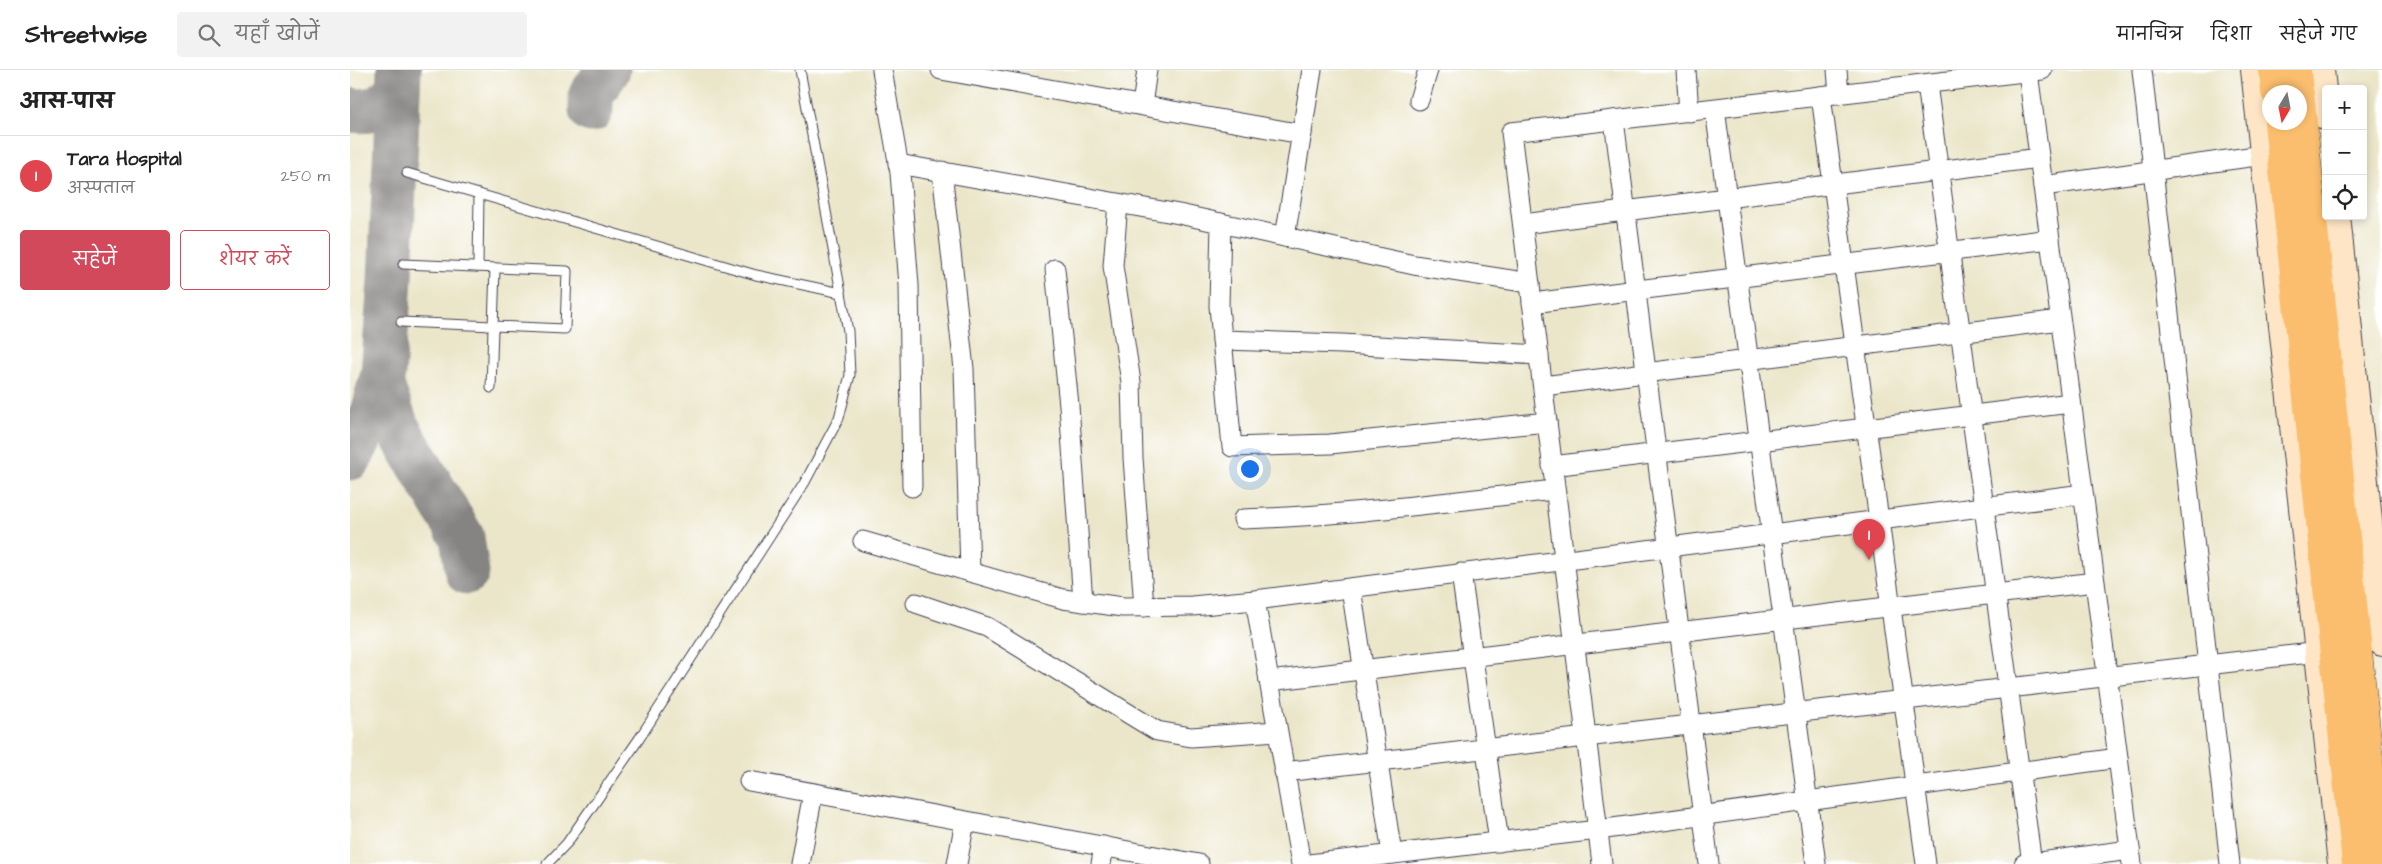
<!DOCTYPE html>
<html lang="hi">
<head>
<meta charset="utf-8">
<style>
  :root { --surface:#fff; --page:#f2f2f2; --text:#222; --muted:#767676; --line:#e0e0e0; --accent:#d1495b }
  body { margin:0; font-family:"Architects Daughter","Playpen Sans Deva",sans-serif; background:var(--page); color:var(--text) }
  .controls { position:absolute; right:15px; top:15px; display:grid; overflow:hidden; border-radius:5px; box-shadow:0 2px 8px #0003 }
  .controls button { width:45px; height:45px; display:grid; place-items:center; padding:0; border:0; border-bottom:1px solid var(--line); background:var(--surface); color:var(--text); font:25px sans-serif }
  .compass { position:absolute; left:1912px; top:15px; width:45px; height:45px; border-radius:50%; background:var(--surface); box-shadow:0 2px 8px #0003; rotate:190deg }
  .you { position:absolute; left:899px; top:398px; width:18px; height:18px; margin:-12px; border:4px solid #fff; border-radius:50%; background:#1a73e8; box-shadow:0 0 0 8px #1a73e833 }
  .badge { display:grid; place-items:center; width:32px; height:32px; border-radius:50%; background:var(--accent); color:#fff; font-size:16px; font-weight:700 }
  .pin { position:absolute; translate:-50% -41px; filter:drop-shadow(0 1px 2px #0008) }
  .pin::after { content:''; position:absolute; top:26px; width:18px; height:15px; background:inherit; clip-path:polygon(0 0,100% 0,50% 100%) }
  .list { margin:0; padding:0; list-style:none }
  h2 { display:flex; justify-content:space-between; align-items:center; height:65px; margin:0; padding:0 20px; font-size:21px }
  h2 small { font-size:16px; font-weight:400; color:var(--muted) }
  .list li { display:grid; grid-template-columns:32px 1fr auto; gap:15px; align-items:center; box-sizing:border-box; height:80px; padding:0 20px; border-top:1px solid var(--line) }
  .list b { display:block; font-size:19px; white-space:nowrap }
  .list p { margin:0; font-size:16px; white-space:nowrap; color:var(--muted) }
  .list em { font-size:16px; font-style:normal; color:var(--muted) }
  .actions { display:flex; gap:10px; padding:15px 20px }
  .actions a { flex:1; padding:11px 0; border:1px solid var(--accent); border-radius:5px; text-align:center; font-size:18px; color:var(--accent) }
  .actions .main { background:var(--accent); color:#fff }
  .icon { flex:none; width:28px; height:28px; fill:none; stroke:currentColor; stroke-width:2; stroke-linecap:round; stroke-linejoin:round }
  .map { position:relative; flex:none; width:2032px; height:794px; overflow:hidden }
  header { display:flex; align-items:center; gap:30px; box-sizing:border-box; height:70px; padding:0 25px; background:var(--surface); border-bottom:1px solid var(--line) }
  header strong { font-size:24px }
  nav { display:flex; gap:28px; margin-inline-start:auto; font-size:18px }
  .search { width:350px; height:45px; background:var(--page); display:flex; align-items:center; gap:12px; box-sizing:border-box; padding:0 18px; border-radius:5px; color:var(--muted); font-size:19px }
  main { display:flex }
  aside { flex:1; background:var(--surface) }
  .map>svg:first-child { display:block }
</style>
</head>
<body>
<header>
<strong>Streetwise</strong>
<div class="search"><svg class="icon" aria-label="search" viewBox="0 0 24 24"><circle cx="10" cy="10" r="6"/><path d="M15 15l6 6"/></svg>यहाँ खोजें</div>
<nav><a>मानचित्र</a><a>दिशा</a><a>सहेजे गए</a></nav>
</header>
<main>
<aside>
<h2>आस-पास<small></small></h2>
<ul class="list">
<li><span class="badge" style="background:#e0444e">1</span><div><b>Tara Hospital</b><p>अस्पताल</p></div><em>250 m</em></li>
</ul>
<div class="actions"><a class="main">सहेजें</a><a>शेयर करें</a></div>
</aside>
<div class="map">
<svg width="2032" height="794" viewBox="0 0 2032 794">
  <rect width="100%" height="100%" fill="#fff"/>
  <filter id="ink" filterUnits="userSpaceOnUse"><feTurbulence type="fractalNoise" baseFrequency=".02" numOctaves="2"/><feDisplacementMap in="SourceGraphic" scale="10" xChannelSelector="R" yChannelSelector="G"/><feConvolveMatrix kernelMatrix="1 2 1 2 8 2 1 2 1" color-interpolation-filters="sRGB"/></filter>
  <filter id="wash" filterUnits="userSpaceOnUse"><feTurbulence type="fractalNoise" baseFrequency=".0096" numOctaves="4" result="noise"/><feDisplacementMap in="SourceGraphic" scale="20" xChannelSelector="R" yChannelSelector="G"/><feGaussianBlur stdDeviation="1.12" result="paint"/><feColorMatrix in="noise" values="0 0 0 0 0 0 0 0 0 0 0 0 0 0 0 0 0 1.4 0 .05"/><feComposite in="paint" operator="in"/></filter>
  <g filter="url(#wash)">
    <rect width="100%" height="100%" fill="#ebe6c9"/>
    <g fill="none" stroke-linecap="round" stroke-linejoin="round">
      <!-- taxiway -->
      <g stroke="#868482" stroke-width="45">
        <path d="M 0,40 C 23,43 35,37 48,18"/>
        <polyline points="241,40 241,25 258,0"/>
        <polyline points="31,313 47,357 112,467 117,502"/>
        <polyline points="0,388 21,346 33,304 40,210 49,0"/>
      </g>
    </g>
  </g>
  <g filter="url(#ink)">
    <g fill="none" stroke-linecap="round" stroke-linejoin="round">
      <!-- lane casing -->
      <g stroke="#403f50" stroke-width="11">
        <g id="lane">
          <polyline points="57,103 406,205 491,223"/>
          <polyline points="128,197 129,124"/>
          <polyline points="51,252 215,259 217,201 53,194"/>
          <polyline points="141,318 145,198"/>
          <polyline points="197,794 217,773 289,669 455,412 489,348 500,305 498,261 450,0"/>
        </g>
      </g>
      <!-- street casing -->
      <g stroke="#403f50" stroke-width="21">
        <g id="street">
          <polyline points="532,0 550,103 559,215 562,417"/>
          <polyline points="591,0 952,64"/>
          <polyline points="1336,0 1339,42"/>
          <polyline points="1487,0 1489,24"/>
          <polyline points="1792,0 1880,794"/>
          <polyline points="1678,2 1782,794"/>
          <polyline points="1577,14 1682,794"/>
          <polyline points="1471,26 1576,794"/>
          <polyline points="1069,30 1078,0"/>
          <polyline points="792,35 797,0"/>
          <polyline points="1365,39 1466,794"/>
          <polyline points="1264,50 1359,794"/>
          <polyline points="548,94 829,144 1064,195 1180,213"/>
          <polyline points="592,101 614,299 620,502"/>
          <polyline points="1693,116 1913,85"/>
          <polyline points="768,133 763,196 781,312 783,388 794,537"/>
          <polyline points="871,153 869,236 882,377 980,374 1197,352"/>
          <polyline points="1173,154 1689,88"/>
          <polyline points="935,167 962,0"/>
          <polyline points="705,199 719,335 733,532"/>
          <polyline points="1182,233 1700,169"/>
          <polyline points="872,270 992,274 1189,285"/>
          <polyline points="1193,316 1710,250"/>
          <polyline points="1202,396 1721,333"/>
          <path d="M 893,449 C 997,446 1102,431 1205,420"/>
          <polyline points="513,471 713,529 773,537 842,536 905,530 1733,424"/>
          <polyline points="1111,503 1149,772"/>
          <polyline points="1001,518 1042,784"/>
          <polyline points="905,530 951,794"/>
          <polyline points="566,533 637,557 807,661 841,667 927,661"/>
          <polyline points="919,611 1745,512"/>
          <polyline points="934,702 1969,582"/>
          <polyline points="399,711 849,794"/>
          <polyline points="450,794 463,723"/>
          <polyline points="607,794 615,751"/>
          <polyline points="751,794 754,776"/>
          <polyline points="959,794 1248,760 1768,688"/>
          <polyline points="1252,794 1161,62 1692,0"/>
          <polyline points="1674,794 1780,780"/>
        </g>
      </g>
      <!-- secondary casing -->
      <g stroke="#403f50" stroke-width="28">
        <g id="secondary">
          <polyline points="1904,0 1991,794"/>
          <polyline points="1971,0 1976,47"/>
          <polyline points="1987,146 2032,573"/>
        </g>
      </g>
      <!-- highway casing -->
      <g stroke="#403f50" stroke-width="29">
        <g id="highway">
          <polyline points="1923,0 1925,22"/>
          <polyline points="1947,0 1949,22"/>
          <polyline points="1950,24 2030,794"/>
          <polyline points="1928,52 2006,794"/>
        </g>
      </g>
      <!-- lane -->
      <use href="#lane" stroke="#fff" stroke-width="9"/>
      <!-- street -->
      <use href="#street" stroke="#fff" stroke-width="19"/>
      <!-- secondary -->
      <use href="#secondary" stroke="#fde5c5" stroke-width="26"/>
      <!-- highway -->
      <use href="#highway" stroke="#fbbe6e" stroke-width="28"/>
    </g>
  </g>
</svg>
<div class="controls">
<button>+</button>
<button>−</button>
<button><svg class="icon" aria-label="locate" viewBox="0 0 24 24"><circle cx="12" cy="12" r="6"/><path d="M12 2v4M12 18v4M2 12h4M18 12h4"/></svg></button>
</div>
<svg class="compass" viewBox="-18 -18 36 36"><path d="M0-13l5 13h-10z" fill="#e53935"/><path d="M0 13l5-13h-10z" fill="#767676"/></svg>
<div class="you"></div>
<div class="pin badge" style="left:1519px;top:490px;background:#e0444e">1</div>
</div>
</main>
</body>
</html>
